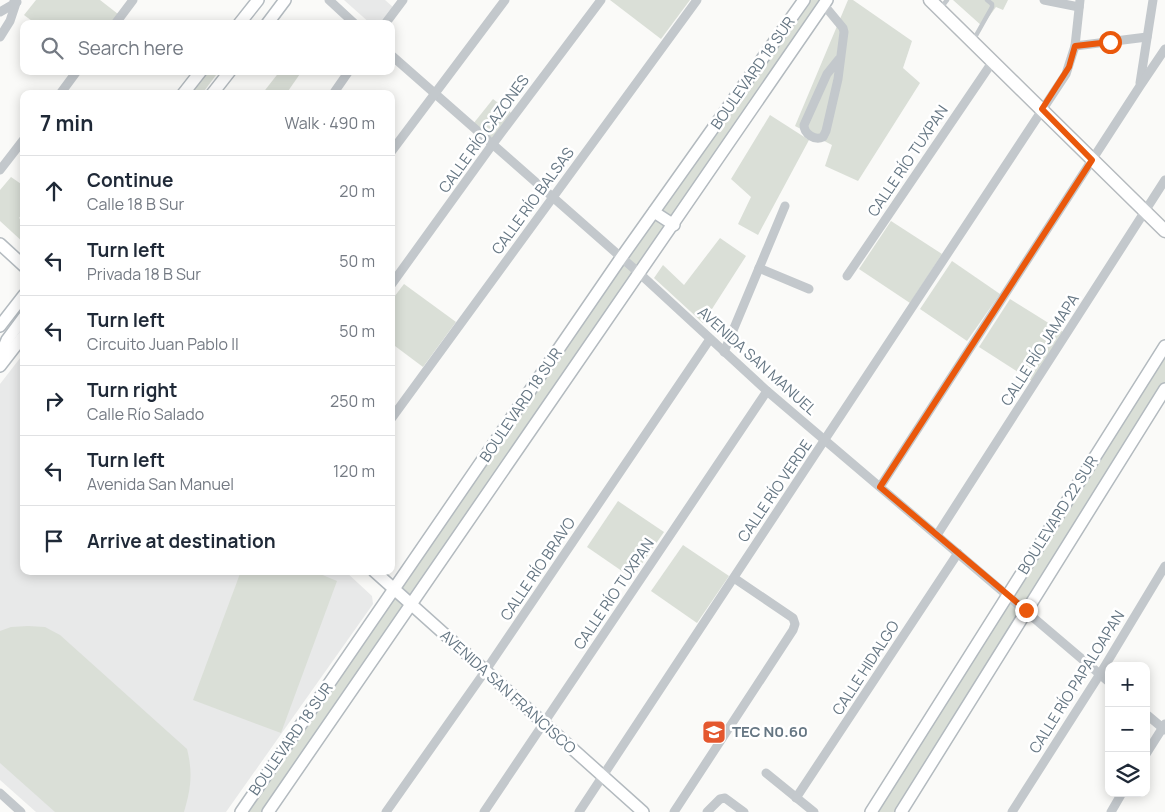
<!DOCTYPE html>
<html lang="en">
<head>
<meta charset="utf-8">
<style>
  :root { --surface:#fff; --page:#f2f2f3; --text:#1f2937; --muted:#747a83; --line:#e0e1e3 }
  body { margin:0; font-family:Manrope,sans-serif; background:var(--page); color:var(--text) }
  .controls { position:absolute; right:15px; bottom:15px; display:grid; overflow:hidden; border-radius:10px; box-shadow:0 2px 12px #0003 }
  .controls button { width:45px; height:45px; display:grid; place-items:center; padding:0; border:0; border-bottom:1px solid var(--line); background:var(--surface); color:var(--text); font:25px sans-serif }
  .stop { position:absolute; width:15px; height:15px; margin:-11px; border:4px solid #ea580c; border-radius:50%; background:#fff }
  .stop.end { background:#ea580c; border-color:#fff; box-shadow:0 1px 5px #0008 }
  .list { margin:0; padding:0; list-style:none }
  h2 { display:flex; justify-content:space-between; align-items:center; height:65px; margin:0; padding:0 20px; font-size:21px }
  h2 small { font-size:16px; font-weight:400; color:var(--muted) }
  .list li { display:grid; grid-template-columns:32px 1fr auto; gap:15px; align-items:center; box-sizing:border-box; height:70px; padding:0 20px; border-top:1px solid var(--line) }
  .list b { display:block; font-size:19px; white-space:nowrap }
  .list p { margin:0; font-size:16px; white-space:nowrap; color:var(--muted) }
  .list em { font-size:16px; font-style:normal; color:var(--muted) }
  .icon { flex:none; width:28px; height:28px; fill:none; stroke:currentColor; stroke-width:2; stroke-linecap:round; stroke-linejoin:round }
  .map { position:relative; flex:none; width:1165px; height:812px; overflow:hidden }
  .search { position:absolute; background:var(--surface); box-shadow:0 2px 12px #0003; left:20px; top:20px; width:375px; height:55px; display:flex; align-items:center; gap:12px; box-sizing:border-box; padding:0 18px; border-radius:10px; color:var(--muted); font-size:19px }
  .panel { position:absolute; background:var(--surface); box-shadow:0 2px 12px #0003; left:20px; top:90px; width:375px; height:485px; border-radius:10px }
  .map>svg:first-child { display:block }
</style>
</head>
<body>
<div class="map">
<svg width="1165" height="812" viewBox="0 0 1165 812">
  <rect width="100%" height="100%" fill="#fafaf8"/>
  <!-- built -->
  <g fill="#e8e9e9">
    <polygon points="344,0 385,0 394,8 380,24 371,24"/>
    <polygon points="24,353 24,571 345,571 372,596 373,604 226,812 36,812 0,780 0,384"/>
  </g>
  <!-- green -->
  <g fill="#dadfd7">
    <polygon points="36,0 100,0 118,14 110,24 36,24 24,15"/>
    <polygon points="610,0 690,0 661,39"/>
    <polygon points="804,0 827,0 268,812 240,812"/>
    <polygon points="848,0 853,0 912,41 903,68 920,83 858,181 825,166 832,145 795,126"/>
    <polygon points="953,0 1008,0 1003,10 996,7 982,26"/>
    <polygon points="207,71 219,71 202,94 190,94"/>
    <polygon points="280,71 302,71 286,94 262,94"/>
    <polygon points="493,99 515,116 496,141 473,124"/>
    <polygon points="770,115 809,140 758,235 738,224 751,197 731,179"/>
    <polygon points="11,177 24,186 24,212 19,218 24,222 24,243 0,221 0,190"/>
    <polygon points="891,221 942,254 910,303 859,269"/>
    <polygon points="720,238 746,256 703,323 654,278 663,265 684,285"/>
    <polygon points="952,261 1000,294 967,341 920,309"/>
    <polygon points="404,284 456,322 423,367 391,343 391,301"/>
    <polygon points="1010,299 1063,332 1032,381 979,347"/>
    <polygon points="1165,346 1165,389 901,812 871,812"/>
    <polygon points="618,501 664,532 632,578 587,547"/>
    <polygon points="683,545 729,576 697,623 651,591"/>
    <polygon points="241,571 313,571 337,581 281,733 193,700"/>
    <path d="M 28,626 L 45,627 L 60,635 L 187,749 C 193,773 191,788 184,812 L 55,812 L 0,763 L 0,631 L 11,627 Z"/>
  </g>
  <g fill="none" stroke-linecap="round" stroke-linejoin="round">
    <!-- secondary casing -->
    <g stroke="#b3babf" stroke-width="14">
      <g id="secondary">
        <polyline points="239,24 258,0"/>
        <polyline points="267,24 285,0"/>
        <polyline points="183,94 201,71"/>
        <polyline points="212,94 230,71"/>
        <polyline points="654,212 674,225"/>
        <polyline points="0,244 24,266"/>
        <polyline points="0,326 24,295"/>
        <polyline points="0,357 7,340 24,317"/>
        <polyline points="0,366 24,335"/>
        <polyline points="374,571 643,812"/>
        <polyline points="241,812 621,258 804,0"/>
        <polyline points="268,812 827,0"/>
        <polyline points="871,812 1165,346"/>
        <polyline points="901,812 1165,389"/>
      </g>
    </g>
    <!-- primary casing -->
    <g stroke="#b5babe" stroke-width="15">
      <polyline id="primary" points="930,0 1165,231"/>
    </g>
    <!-- lane -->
    <g stroke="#c3c8cc" stroke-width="4.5">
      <polyline points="940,9 947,0"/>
      <polyline points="974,39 992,7 992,4 987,0"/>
    </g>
    <!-- street -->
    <g stroke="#c3c8cc" stroke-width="9">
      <polyline points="329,0 355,24"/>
      <polyline points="1044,0 1079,7"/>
      <path d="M 824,5 L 843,28 L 844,32 L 838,79 L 826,131 L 823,137 C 815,141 804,134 804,125 L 827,74 L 839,59"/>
      <polyline points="0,12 17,2"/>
      <polyline points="115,24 133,0"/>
      <polyline points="385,24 403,0"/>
      <polyline points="0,37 10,21 16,3 14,0"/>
      <polyline points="1075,46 1147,37"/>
      <polyline points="391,55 639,273 767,391 1109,682"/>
      <polyline points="1140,83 1153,0"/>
      <polyline points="60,94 77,71"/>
      <polyline points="333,94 349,71"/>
      <polyline points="391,152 505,0"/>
      <polyline points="0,170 24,139"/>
      <polyline points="759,268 809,289"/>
      <polyline points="847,276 993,61"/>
      <polyline points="391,285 492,145 601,0"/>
      <polyline points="724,352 785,206"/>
      <polyline points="391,419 697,0"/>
      <polyline points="880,487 1140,86 1165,49"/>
      <polyline points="937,535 1165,180"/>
      <polyline points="1146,714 1165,730"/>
      <polyline points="1146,754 1165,724"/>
      <polyline points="766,773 814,812"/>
      <polyline points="0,793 21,812"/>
      <polyline points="796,798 958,553"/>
      <polyline points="386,812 486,670 710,339"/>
      <polyline points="484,812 767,391"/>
      <polyline points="579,812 1066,74 1075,46 1080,0"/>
      <polyline points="674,812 793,630 795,624 793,618 734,578"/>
      <polyline points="707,812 720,799 725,798 744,812"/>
      <polyline points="1012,812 1100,674 1165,566"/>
      <polyline points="1111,812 1122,793"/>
    </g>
    <!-- secondary -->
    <use href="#secondary" stroke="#fff" stroke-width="11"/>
    <!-- primary -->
    <use href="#primary" stroke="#fff" stroke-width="12"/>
  </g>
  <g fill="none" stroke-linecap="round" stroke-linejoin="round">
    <!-- route -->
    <polyline stroke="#ea580c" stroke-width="6" points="1026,610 880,487 1092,160 1042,109 1069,67 1075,46 1110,42"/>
  </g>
  <!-- icons -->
  <defs>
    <g id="school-square" transform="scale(1.25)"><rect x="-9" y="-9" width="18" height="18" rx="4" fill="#e4572e" stroke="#fff"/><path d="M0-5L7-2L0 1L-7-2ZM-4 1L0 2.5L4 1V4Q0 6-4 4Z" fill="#fff"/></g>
  </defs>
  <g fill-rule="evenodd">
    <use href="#school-square" x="714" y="732"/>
  </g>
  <g text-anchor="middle" stroke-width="5" stroke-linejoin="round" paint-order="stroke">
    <!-- street labels -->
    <g font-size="15" fill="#657683" stroke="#fff">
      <text transform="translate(753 73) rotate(-55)" y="5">BOULEVARD 18 SUR</text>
      <text transform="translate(484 134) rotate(-54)" y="5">CALLE RÍO CAZONES</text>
      <text transform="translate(908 161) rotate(-56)" y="5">CALLE RÍO TUXPAN</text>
      <text transform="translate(533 201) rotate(-54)" y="5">CALLE RÍO BALSAS</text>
      <text transform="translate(1040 350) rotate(-57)" y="5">CALLE RÍO JAMAPA</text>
      <text transform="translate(757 361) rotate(42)" y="5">AVENIDA SAN MANUEL</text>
      <text transform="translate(521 405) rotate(-56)" y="5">BOULEVARD 18 SUR</text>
      <text transform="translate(775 491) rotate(-56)" y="5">CALLE RÍO VERDE</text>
      <text transform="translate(1058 515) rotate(-58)" y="5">BOULEVARD 22 SUR</text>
      <text transform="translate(538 569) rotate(-56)" y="5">CALLE RÍO BRAVO</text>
      <text transform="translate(614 594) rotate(-56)" y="5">CALLE RÍO TUXPAN</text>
      <text transform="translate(866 668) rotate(-57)" y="5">CALLE HIDALGO</text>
      <text transform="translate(1077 682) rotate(-58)" y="5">CALLE RÍO PAPALOAPAN</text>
      <text transform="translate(508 692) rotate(42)" y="5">AVENIDA SAN FRANCISCO</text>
      <text transform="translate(291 739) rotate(-55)" y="5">BOULEVARD 18 SUR</text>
    </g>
    <!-- poi labels -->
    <g font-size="15" font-weight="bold" fill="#657683" stroke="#fff" text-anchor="start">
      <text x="732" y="737">TEC N0.60</text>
    </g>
  </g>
</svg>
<div class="controls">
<button>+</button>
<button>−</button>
<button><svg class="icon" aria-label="layers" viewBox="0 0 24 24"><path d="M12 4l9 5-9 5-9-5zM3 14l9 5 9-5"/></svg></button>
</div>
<div class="stop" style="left:1110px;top:42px"></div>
<div class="stop end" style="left:1026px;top:610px"></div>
<div class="search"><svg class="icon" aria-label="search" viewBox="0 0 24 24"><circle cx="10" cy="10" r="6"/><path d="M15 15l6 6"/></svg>Search here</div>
<section class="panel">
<h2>7 min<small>Walk · 490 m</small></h2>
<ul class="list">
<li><svg class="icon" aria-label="ahead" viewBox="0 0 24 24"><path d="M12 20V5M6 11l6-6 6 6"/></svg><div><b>Continue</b><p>Calle 18 B Sur</p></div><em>20 m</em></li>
<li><svg class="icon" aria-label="left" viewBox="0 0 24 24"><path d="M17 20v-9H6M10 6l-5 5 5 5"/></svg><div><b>Turn left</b><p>Privada 18 B Sur</p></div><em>50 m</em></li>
<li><svg class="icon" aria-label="left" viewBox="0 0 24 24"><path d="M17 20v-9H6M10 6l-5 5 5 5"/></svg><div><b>Turn left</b><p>Circuito Juan Pablo II</p></div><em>50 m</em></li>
<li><svg class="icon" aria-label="right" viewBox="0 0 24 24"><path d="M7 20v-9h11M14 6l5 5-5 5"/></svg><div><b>Turn right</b><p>Calle Río Salado</p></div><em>250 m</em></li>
<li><svg class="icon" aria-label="left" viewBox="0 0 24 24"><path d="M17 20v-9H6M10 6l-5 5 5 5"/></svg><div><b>Turn left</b><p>Avenida San Manuel</p></div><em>120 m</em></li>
<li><svg class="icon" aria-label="arrive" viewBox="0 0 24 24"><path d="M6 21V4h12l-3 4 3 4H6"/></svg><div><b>Arrive at destination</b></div></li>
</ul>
</section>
</div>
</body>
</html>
